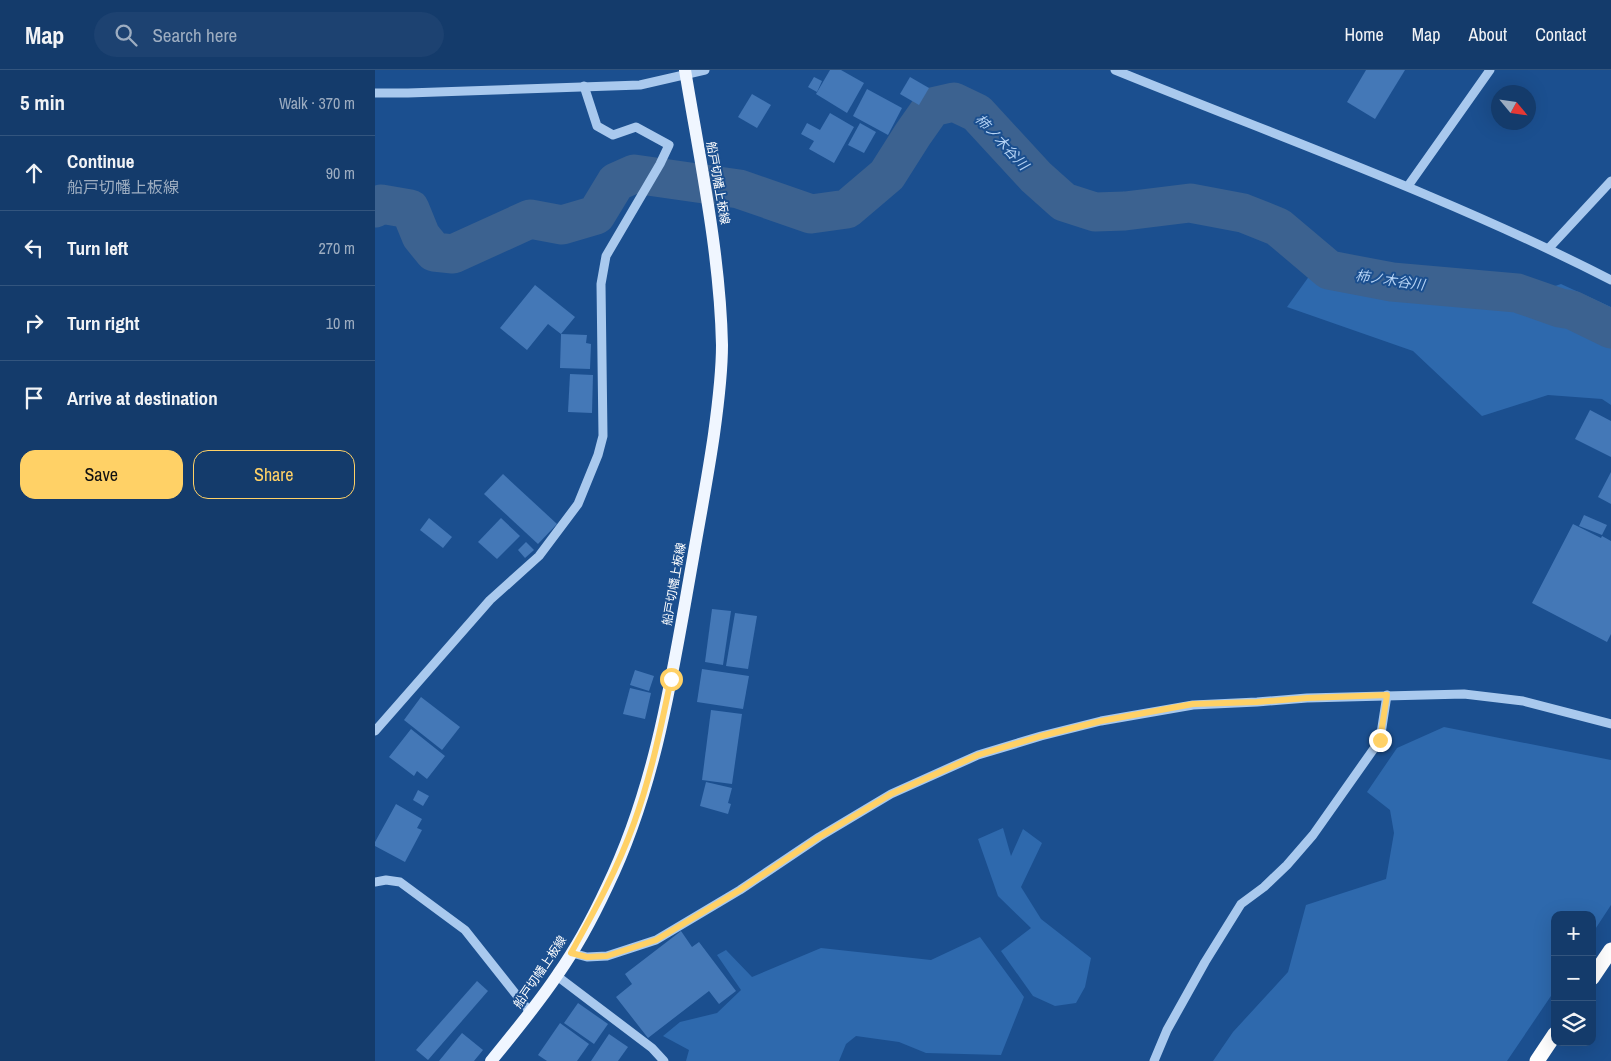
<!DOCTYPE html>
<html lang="en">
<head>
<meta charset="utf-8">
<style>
  :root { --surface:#143b6b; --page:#1d4271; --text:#f1f3f6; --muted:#9dadc1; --line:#33557e; --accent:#ffd166 }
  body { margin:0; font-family:"Archivo Narrow","Noto Sans JP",sans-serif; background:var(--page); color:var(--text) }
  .controls { position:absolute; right:15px; bottom:15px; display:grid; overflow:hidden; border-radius:10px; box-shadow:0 5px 20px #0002 }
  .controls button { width:45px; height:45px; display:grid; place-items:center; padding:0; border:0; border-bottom:1px solid var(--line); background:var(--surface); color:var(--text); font:25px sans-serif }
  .compass { position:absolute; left:1116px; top:15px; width:45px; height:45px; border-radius:50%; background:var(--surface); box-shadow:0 5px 20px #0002; rotate:119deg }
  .stop { position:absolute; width:15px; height:15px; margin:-11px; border:4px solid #ffd166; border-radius:50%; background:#fff }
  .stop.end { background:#ffd166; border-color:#fff; box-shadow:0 1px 5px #0008 }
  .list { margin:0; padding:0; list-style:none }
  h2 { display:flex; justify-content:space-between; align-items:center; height:65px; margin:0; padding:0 20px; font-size:21px }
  h2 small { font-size:16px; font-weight:400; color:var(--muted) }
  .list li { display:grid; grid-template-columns:32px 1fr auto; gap:15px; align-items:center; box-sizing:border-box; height:75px; padding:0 20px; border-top:1px solid var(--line) }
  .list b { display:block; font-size:19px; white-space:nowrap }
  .list p { margin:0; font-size:16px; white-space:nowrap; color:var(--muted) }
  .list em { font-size:16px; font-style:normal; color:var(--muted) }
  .actions { display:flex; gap:10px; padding:15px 20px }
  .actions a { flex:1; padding:11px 0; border:1px solid var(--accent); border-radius:15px; text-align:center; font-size:18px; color:var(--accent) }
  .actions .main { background:var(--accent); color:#111 }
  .icon { flex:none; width:28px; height:28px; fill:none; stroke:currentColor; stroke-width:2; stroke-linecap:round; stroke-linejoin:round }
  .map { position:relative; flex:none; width:1236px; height:991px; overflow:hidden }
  header { display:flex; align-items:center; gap:30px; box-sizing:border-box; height:70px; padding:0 25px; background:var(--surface); border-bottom:1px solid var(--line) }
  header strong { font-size:24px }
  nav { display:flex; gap:28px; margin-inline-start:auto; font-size:18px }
  .search { width:350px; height:45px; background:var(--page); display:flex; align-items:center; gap:12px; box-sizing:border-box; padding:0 18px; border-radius:28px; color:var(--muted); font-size:19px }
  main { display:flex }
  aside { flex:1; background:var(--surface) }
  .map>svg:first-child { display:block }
</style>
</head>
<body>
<header>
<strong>Map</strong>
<div class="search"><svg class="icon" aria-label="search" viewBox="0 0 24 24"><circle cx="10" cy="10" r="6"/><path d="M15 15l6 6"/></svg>Search here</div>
<nav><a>Home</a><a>Map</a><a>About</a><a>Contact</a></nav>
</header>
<main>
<aside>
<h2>5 min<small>Walk · 370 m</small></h2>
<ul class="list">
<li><svg class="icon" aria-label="ahead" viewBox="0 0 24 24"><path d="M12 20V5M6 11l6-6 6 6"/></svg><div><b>Continue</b><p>船戸切幡上板線</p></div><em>90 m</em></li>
<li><svg class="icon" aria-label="left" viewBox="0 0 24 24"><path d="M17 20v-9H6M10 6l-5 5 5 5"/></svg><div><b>Turn left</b></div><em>270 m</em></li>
<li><svg class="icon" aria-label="right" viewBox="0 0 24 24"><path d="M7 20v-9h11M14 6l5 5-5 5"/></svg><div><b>Turn right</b></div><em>10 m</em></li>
<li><svg class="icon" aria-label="arrive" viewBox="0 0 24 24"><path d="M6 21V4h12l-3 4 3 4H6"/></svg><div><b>Arrive at destination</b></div></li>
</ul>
<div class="actions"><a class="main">Save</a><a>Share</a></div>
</aside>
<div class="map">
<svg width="1236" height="991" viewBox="0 0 1236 991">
  <rect width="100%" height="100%" fill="#1b4f8f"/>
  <!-- green -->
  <g fill="#2e69ad">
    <polygon points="935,205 1132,232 1186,214 1236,237 1236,335 1227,329 1173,325 1107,346 1038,281 912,237"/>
    <polygon points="1069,657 1236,690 1236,835 1217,864 1217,845 1180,845 1180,920 1132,991 838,991 858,962 913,902 931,835 1011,809 1019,763 1015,740 992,722 1022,678"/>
    <polygon points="628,758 636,786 648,759 667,773 646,817 666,849 716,888 710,917 701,933 680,936 658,926 626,881 656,858 623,826 603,769"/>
    <polygon points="605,867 649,927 626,985 551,983 524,972 481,966 471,974 464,991 311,991 314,980 288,966 305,952 342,943 366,920 342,885 351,880 377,907 446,878 556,890"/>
  </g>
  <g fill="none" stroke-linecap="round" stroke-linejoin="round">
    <!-- river -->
    <polyline stroke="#3c6290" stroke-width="39" points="0,138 6,134 35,139 46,166 59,182 78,184 155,149 187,155 221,145 241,112 259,104 364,119 436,144 472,139 512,105 538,64 557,37 579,32 602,43 661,107 689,132 720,142 750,141 815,133 868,143 903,157 954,200 1017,212 1142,223 1185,238 1197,240 1236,259"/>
  </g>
  <!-- building -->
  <g fill="#4478b7">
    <polygon points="455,0 466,0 489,13 472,43 441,24"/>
    <polygon points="991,0 1030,0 1000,49 972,32"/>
    <polygon points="439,7 447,11 442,22 433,17"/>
    <polygon points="535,7 554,18 544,35 525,24"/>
    <polygon points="492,19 527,38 513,65 478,46"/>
    <polygon points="377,24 396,35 382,58 363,47"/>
    <polygon points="455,43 479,57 459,93 434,79 439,71 426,64 432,53 445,60"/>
    <polygon points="485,53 501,62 489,83 473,75"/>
    <polygon points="160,215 200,247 186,264 173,254 152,280 125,258"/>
    <polygon points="186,264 212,265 211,273 216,274 215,299 185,298"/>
    <polygon points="195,304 218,305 217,343 193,342"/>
    <polygon points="1215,340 1236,351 1236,387 1200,369"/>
    <polygon points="1236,402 1236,434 1223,427"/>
    <polygon points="128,404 182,454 163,474 109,424"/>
    <polygon points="1209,445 1232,455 1227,465 1204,456"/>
    <polygon points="54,448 77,467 68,478 45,460"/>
    <polygon points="126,448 145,466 122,489 103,472"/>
    <polygon points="1198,454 1226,468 1227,466 1236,471 1236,564 1232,572 1157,533"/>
    <polygon points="151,472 159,480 150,488 143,480"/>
    <polygon points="337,539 356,541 348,595 330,592"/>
    <polygon points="360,543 382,546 373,599 351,596"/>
    <polygon points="327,599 374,606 368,639 322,632"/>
    <polygon points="260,600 279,606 274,621 255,615"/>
    <polygon points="255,618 276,623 270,649 248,644"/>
    <polygon points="46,627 85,657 67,680 29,650"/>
    <polygon points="336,640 367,644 357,714 327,710"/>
    <polygon points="36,659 70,686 52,709 42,701 39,706 14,687"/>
    <polygon points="331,712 357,718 353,733 356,734 353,744 325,736"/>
    <polygon points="43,720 54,726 48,736 38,730"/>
    <polygon points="21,734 47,749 42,758 47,760 30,792 0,776 0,772"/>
    <polygon points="306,861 317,877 324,872 361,921 344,934 334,921 273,968 241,927 257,914 250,904"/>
    <polygon points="102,911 113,921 53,990 41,980"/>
    <polygon points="203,933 233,954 219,974 189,953"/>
    <polygon points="185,953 214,974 202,991 172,991 163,985"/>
    <polygon points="87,963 108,980 99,991 64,991"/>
    <polygon points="234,964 253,977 243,991 216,991"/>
  </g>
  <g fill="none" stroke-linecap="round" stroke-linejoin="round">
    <!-- minor -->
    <g stroke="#a9c9ee" stroke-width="9">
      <path d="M 740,0 C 907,68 1076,128 1236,210"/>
      <polyline points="0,23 33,23 265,15 330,0"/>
      <polyline points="1033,116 1115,0"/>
      <polyline points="1174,178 1236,111"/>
      <polyline points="0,661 115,530 164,486 203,434 223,385 228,366 226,214 231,186 285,94 294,75 261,57 238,65 222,56 209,16"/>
      <polyline points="0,812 11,810 25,812 90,860 155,942"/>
      <polyline points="197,883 212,887 232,886 281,870 365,820 444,767 516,724 603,685 666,666 726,651 818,635 882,632 932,628 1089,624 1148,631 1236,654"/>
      <polyline points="182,906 277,978 289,991"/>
      <polyline points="779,991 792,960 830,892 866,834 889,817 912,795 938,765 1005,670 1012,625"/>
    </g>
    <!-- major -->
    <path stroke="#f0f6ff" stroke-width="12" d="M 116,991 C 139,963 163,934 183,904 C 202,877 218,847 232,817 C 282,714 298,600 318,488 C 325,447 333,406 339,364 C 343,335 347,305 347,275 C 345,183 325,91 310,0"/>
    <!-- highway -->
    <g stroke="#fff" stroke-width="15">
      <polyline points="1217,908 1236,880"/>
      <polyline points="1162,991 1180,964"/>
    </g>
  </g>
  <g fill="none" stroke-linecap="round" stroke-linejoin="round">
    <!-- route -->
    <path stroke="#ffd166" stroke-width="6" d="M 296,609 C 286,657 276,706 259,753 C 243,798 220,840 196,883 L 212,887 L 232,886 L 281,870 L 365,820 L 444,767 L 516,724 L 603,685 L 666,666 L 726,651 L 818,634 L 882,632 L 932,628 L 1012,625 L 1005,670"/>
  </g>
  <g text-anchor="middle" stroke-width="4" stroke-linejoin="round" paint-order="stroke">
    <!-- street labels -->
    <g font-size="12" fill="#fff" stroke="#1b4f8f">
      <text transform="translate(343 113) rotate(80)" y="4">船戸切幡上板線</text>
      <text transform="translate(299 514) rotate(-80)" y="4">船戸切幡上板線</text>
      <text transform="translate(165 902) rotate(-56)" y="4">船戸切幡上板線</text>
    </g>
    <!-- water labels -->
    <g font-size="14" font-style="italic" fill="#b5d3f5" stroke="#1b4f8f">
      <text transform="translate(627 72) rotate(47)" y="5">柿ノ木谷川</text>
      <text transform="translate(1015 210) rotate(8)" y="5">柿ノ木谷川</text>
    </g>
  </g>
</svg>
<div class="controls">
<button>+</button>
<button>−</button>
<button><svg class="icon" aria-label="layers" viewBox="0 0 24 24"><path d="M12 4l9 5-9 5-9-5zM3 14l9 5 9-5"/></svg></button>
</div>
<svg class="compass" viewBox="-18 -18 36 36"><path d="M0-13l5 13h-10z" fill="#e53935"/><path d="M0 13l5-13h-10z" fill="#9dadc1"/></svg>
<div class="stop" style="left:296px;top:609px"></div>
<div class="stop end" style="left:1005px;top:670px"></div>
</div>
</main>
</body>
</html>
